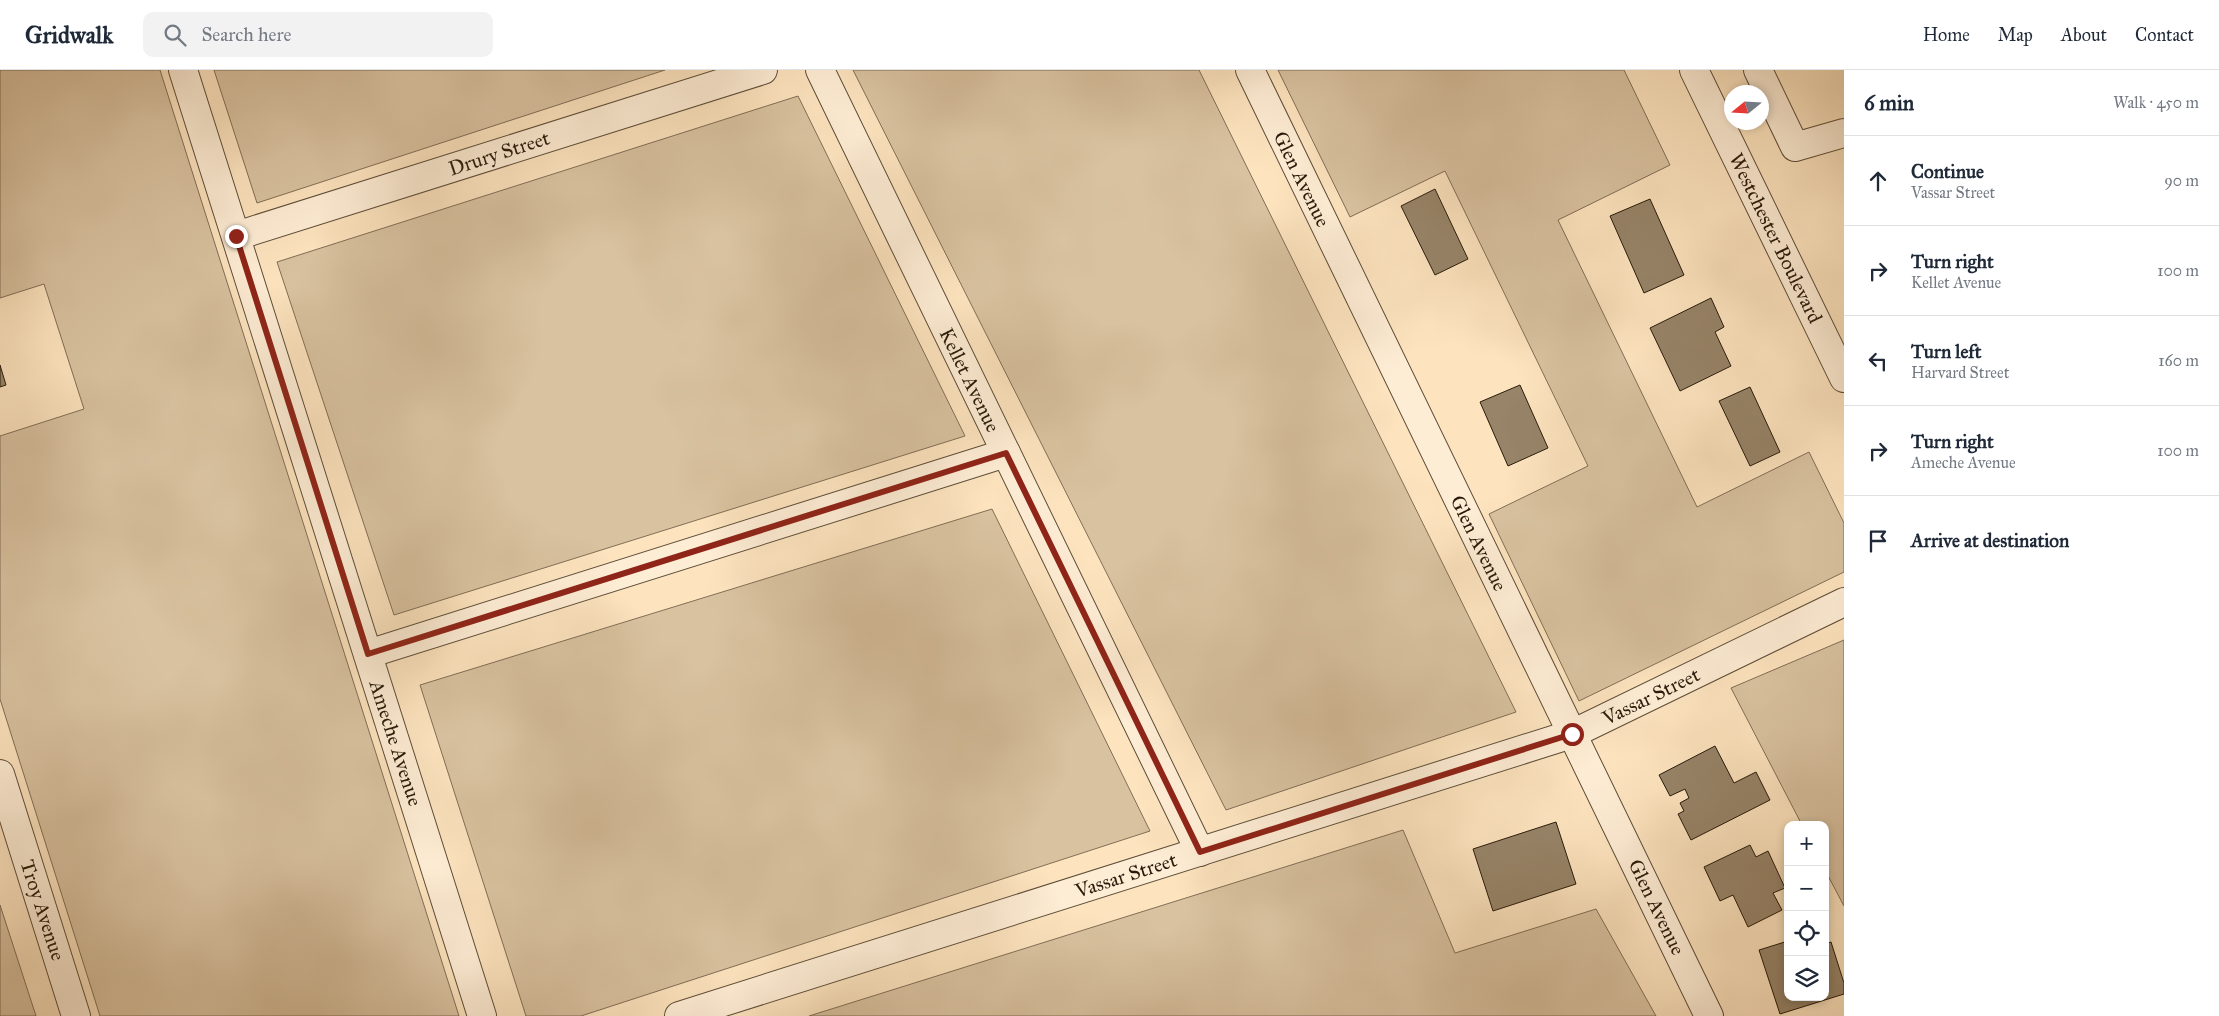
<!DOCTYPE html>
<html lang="en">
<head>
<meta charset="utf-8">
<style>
  :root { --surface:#fff; --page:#f2f2f3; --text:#1f2937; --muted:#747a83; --line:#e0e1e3 }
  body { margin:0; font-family:"IM FELL Great Primer",serif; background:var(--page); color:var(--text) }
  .controls { position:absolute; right:15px; bottom:15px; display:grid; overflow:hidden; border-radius:10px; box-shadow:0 2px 8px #0003 }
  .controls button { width:45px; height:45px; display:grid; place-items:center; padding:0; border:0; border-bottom:1px solid var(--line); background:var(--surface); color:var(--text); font:25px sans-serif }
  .compass { position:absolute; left:1724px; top:15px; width:45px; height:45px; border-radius:50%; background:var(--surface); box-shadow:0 2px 8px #0003; rotate:252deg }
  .stop { position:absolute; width:15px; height:15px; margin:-11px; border:4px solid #8f2418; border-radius:50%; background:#fff }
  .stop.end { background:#8f2418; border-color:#fff; box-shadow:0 1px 5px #0008 }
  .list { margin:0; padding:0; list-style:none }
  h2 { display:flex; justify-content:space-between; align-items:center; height:65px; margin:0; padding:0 20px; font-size:21px }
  h2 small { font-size:16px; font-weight:400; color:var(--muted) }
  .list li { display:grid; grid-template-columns:32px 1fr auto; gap:15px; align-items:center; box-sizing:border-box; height:90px; padding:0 20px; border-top:1px solid var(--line) }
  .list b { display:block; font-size:19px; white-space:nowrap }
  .list p { margin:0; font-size:16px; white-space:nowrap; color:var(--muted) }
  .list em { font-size:16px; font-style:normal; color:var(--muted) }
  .icon { flex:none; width:28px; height:28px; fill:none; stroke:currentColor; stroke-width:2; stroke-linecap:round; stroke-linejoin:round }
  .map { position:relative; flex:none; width:1844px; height:946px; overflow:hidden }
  header { display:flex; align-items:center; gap:30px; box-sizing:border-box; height:70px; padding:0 25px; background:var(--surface); border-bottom:1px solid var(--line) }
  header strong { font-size:24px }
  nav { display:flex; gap:28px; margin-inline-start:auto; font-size:18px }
  .search { width:350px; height:45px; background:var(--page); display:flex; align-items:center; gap:12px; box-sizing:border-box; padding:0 18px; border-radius:10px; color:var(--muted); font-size:19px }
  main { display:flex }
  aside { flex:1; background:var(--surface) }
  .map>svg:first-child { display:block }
</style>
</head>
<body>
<header>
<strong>Gridwalk</strong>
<div class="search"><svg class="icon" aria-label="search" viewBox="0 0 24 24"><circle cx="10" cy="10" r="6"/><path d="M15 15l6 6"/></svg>Search here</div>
<nav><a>Home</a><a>Map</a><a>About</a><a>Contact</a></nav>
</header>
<main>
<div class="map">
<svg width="1844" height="946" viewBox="0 0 1844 946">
  <rect width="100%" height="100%" fill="#fde4bf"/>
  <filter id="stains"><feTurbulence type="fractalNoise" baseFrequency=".004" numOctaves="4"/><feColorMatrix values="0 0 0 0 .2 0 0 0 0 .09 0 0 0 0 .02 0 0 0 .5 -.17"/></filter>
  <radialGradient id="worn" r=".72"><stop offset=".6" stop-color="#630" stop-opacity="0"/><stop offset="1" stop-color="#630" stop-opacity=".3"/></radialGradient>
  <!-- green -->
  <g fill="#d9c2a0" stroke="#816e56">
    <polygon points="0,0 160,0 459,946 100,946 0,629 0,366 84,339 44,214 0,228"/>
    <polygon points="214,0 665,0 257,133"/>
    <polygon points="853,0 1199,0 1516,642 1226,740"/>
    <polygon points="1278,0 1624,0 1670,95 1558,150 1697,437 1809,382 1844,453 1844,502 1579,631 1489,444 1588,396 1445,101 1350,147"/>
    <polygon points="798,26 965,366 394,545 277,192"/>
    <polygon points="992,439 1150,761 581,946 526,946 420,615"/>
    <polygon points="1844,570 1844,836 1825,800 1825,755 1802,755 1731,618"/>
    <polygon points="1403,760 1455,883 1596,839 1656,946 809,946"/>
    <polygon points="0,835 36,946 0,946"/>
  </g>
  <!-- building -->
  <g fill="#978469" stroke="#291b0b">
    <polygon points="1435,119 1468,189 1435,205 1401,136"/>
    <polygon points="1650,129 1684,205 1644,223 1610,146"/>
    <polygon points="1711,228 1724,257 1715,262 1731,296 1680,321 1650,258"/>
    <polygon points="0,295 6,315 0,317"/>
    <polygon points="1520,315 1548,378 1508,396 1480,332"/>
    <polygon points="1750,317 1780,382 1750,396 1719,331"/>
    <polygon points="1715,676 1734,713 1756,702 1770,730 1691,770 1678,744 1684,741 1680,733 1689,728 1685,719 1670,726 1659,705"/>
    <polygon points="1556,752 1576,814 1493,841 1473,779"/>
    <polygon points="1750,775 1756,787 1768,781 1785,818 1773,823 1782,840 1748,857 1733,825 1720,831 1704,797"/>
    <polygon points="1788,871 1788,927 1825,927 1825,874 1831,872 1844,913 1844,924 1780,944 1759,880"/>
  </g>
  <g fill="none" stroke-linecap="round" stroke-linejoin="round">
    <!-- minor casing -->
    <g stroke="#5e4d38" stroke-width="30">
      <g id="minor">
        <polyline points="183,0 482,946"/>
        <polyline points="820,0 1200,782"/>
        <polyline points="1250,0 1709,946"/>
        <polyline points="1694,0 1844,308"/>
        <polyline points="1758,0 1795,77 1844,63"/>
        <polyline points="236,166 763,0"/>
        <polyline points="368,584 1006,383"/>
        <polyline points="0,704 76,946"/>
        <polyline points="679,946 1572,664 1844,532"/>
      </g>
    </g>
    <!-- minor -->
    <use href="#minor" stroke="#feedd5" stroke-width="28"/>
  </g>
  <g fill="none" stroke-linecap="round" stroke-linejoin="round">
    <!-- route -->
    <polyline stroke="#8f2418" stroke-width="6" points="236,166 368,584 1006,383 1200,782 1572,664"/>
  </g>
  <g text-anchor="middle" stroke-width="4" stroke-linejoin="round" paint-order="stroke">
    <!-- street labels -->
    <g font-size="20" fill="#291b0b" stroke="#feedd5">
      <text transform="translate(499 83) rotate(-18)" y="7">Drury Street</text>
      <text transform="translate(1302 109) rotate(64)" y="7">Glen Avenue</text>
      <text transform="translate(1776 168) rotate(64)" y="7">Westchester Boulevard</text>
      <text transform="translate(970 310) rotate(64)" y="7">Kellet Avenue</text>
      <text transform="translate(1479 473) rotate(64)" y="7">Glen Avenue</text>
      <text transform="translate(1651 626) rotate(-26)" y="7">Vassar Street</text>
      <text transform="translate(396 673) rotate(72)" y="7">Ameche Avenue</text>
      <text transform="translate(1126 805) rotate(-18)" y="7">Vassar Street</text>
      <text transform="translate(1657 837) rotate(64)" y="7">Glen Avenue</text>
      <text transform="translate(43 840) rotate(72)" y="7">Troy Avenue</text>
    </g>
  </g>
  <rect width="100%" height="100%" filter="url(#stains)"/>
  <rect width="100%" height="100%" fill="url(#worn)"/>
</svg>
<div class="controls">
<button>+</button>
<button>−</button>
<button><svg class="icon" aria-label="locate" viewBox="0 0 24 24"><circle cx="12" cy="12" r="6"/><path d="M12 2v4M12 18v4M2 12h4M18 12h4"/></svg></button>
<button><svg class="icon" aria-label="layers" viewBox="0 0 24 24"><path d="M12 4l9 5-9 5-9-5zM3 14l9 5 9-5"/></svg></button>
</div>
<svg class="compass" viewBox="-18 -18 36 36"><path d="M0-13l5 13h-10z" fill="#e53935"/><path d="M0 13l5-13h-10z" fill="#747a83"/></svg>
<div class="stop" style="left:1572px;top:664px"></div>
<div class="stop end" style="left:236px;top:166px"></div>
</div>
<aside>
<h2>6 min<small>Walk · 450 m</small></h2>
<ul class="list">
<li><svg class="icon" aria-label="ahead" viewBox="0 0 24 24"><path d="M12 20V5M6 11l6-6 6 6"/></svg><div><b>Continue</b><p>Vassar Street</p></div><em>90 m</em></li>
<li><svg class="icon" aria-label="right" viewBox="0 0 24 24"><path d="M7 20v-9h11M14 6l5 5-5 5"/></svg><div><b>Turn right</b><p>Kellet Avenue</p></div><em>100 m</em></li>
<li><svg class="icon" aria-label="left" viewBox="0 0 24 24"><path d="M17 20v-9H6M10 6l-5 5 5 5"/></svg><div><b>Turn left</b><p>Harvard Street</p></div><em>160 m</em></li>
<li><svg class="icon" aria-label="right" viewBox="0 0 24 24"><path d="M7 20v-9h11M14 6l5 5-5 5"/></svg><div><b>Turn right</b><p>Ameche Avenue</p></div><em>100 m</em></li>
<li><svg class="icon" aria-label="arrive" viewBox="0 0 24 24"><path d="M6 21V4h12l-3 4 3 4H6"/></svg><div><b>Arrive at destination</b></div></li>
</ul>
</aside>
</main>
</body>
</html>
